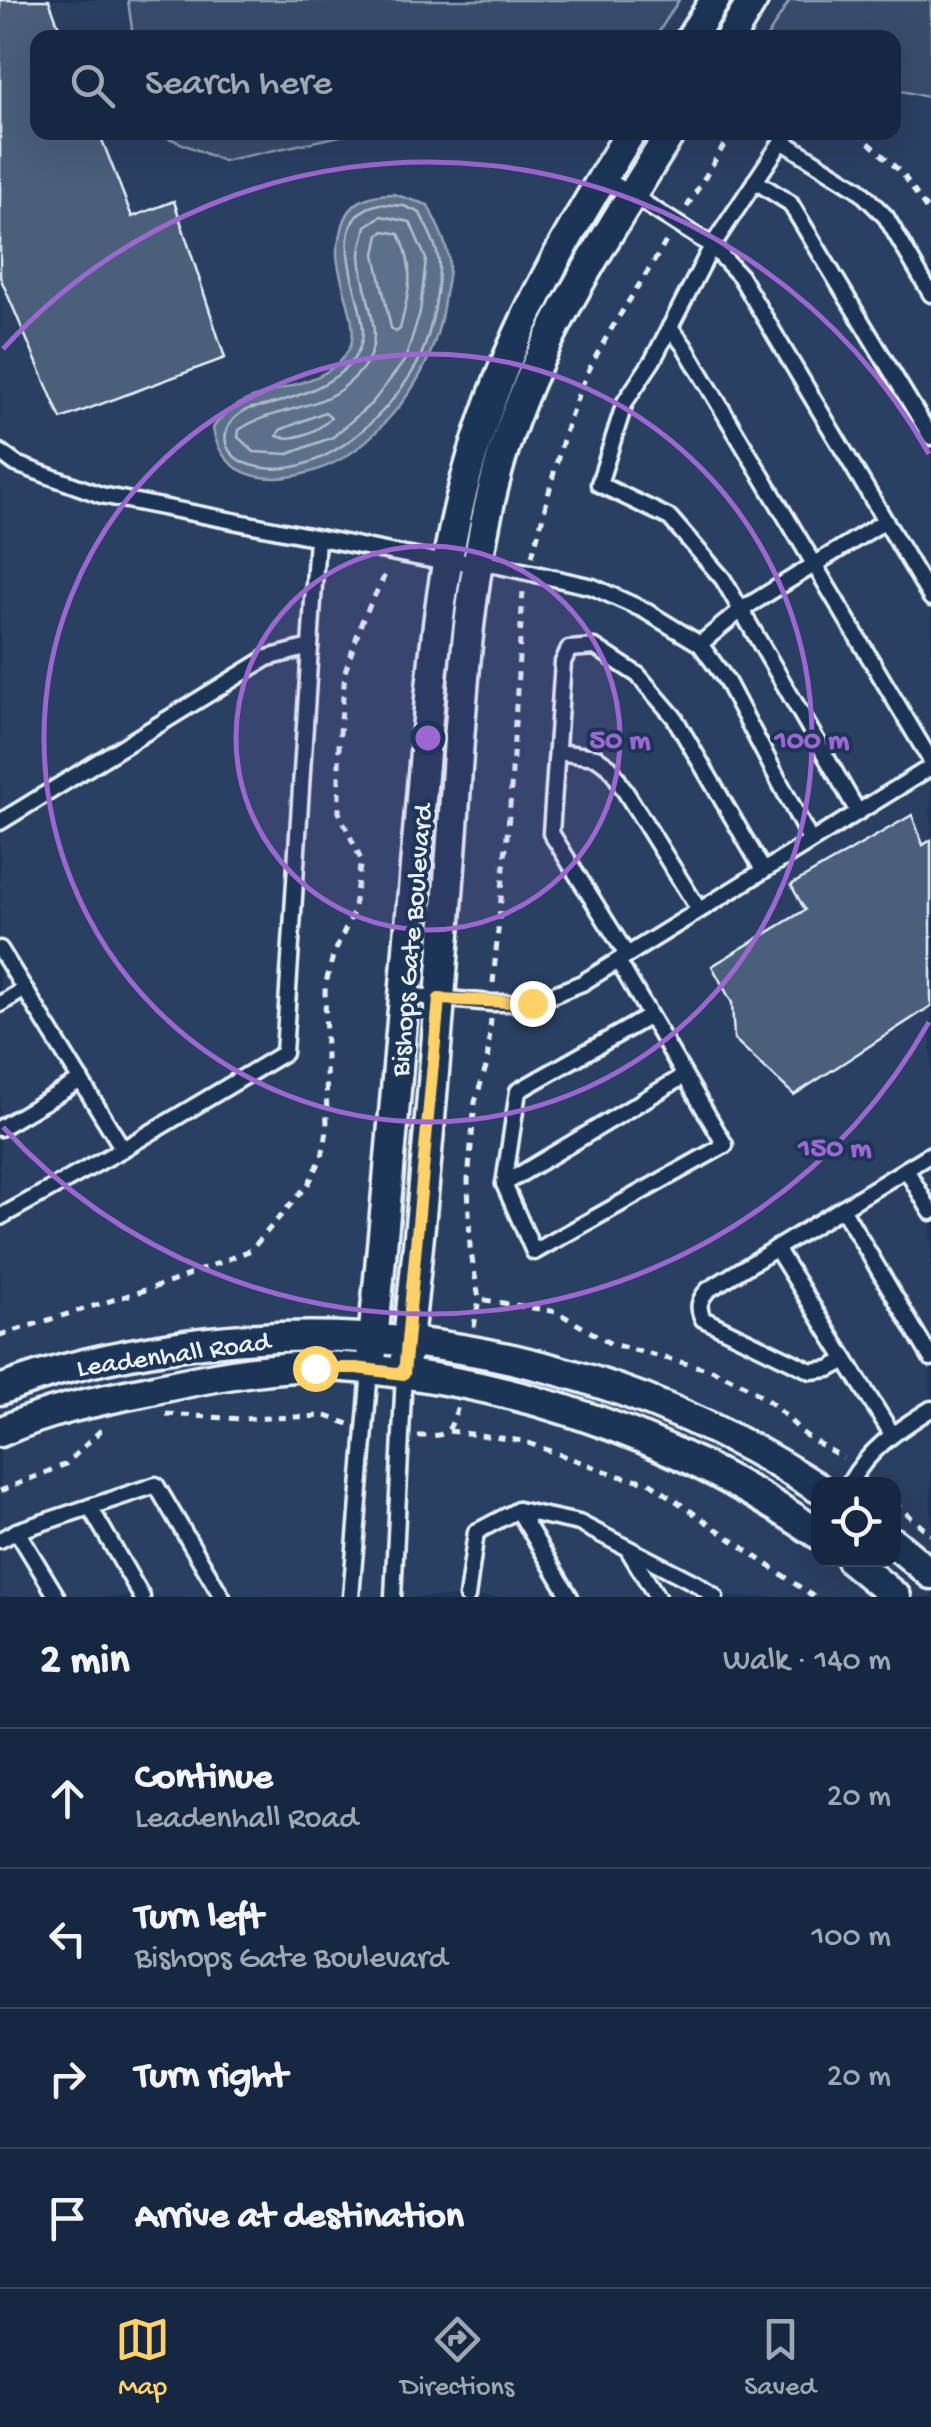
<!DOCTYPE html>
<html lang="en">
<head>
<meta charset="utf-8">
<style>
  :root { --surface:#162841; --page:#1f3048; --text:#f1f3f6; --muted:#9ea6b1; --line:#35445a; --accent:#ffd166 }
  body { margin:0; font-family:"Gochi Hand",sans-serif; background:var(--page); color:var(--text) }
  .controls { position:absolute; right:30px; bottom:30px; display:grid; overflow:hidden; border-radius:20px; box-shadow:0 10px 40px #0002 }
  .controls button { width:90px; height:90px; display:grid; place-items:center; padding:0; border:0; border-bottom:2px solid var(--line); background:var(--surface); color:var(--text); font:50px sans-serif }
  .stop { position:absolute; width:30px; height:30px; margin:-22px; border:8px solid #ffd166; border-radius:50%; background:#fff }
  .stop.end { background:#ffd166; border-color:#fff; box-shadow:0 2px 10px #0008 }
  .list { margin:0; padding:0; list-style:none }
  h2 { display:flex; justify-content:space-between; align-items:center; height:130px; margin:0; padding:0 40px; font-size:42px }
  h2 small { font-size:32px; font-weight:400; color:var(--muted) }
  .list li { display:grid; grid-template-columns:65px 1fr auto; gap:30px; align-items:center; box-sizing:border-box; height:140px; padding:0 40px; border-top:2px solid var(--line) }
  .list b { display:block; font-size:38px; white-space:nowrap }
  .list p { margin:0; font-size:32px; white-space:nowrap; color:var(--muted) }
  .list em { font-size:32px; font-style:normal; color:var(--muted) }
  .icon { flex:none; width:55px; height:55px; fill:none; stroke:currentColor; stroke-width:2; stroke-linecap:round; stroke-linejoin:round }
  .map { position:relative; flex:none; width:931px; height:1597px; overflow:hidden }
  .search { position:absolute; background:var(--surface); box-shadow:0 10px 40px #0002; left:30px; right:30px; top:30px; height:110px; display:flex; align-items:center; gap:25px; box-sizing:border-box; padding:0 35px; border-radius:20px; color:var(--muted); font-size:38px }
  .sheet { height:690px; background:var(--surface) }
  nav { display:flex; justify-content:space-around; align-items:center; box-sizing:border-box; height:140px; border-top:2px solid var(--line); background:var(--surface); font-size:28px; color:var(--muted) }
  nav a { display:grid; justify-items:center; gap:5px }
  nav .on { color:var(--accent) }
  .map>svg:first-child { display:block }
</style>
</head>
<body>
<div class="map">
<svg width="931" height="1597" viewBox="0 0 931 1597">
  <rect width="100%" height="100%" fill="#1d3557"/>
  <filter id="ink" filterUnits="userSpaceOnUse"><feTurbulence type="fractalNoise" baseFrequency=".01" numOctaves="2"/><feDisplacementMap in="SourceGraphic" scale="20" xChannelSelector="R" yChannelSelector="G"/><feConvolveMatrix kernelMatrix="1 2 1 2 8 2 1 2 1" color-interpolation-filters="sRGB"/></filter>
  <g filter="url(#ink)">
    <!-- built -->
    <path fill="#2a4162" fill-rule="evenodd" d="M 0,0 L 931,0 L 931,1597 L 0,1597 ZM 38,38 L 894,38 L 894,132 L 38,132 ZM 818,1484 L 894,1484 L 894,1560 L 818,1560 Z"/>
    <!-- green -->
    <g fill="#374d6c" stroke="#909fb2" stroke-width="2.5">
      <polygon points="128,0 679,0 655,38 133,37"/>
      <polygon points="790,0 931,0 931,98 894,89 894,38 767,37"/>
      <polygon points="157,133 354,133 223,161"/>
    </g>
    <!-- water -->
    <path fill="#5d7089" stroke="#95a4b5" stroke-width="2.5" d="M 393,194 L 428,205 C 435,222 445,237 448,255 C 451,271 446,285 444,301 C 438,346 420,384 390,417 C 378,431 359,449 343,458 C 298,484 224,494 213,428 C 242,380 323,397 349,349 C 362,326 336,279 337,251 C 337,244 341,236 342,229 C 348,202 367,194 393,194 Z"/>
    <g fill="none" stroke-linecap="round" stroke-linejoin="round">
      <!-- shore -->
      <g stroke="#b0bdcc" stroke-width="2.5">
        <path d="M 380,204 L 404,206 L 420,213 C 428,231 440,249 439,270 C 438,299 430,340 416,366 C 386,418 317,485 250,465 C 219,455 217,425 246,410 C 252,407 260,407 268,405 C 304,395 362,376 363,331 C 363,296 319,216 380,204 Z"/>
        <path d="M 381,216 L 410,222 L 426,259 L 420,312 L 405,360 L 372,403 L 333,437 L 288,454 L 254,452 L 238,437 L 239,430 C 267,410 312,410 340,390 C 399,347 364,313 360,256 C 360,246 364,236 366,226 Z"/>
        <path d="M 384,231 L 399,234 C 416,268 409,293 400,329 L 396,332 L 391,328 L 375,254 L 379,235 Z"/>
        <path d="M 325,412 L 331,417 C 320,431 293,442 277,436 L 280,430 Z"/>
      </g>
    </g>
    <!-- building -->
    <g fill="#495e7a" stroke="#e8f1f8" stroke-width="2.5">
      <polygon points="0,0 49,0 63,38 38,38 38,132 99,132 132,217 174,201 225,358 61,419 0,277"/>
      <polygon points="912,815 923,845 931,840 931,1006 794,1095 734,1039 732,1003 712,966 805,910 791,885"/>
    </g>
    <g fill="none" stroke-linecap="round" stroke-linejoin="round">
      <!-- lane casing -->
      <g stroke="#e8f1f8" stroke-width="21">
        <g id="lane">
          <polyline points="603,177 712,246 740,276 931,598"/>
          <polyline points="755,181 790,203 931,437"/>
          <polyline points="670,327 685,347 931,761"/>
          <polyline points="0,452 16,464 101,495 446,563 478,561 593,587 644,610 700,644 726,680 810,840"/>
          <polyline points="700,644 741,610 885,521"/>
          <polyline points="557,752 596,757 610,767 699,910"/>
          <polyline points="858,812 723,579 670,518 599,484 625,402 653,360 712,246 782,141 858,189 886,217 931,294"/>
          <polyline points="0,822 267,658 310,647"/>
          <polyline points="0,949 123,1149 284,1053 317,538"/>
          <polyline points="627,955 551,833 563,662 569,649 595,647 638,675 674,717 763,870"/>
          <polyline points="618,961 725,1145 534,1252 504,1184 518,1091 650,1016"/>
          <polyline points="404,995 492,1003 532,1003 582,983 931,767"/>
          <polyline points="0,1004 25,989"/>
          <polyline points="0,1128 81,1080"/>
          <polyline points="906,1169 931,1212"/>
          <polyline points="504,1184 684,1076"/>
          <polyline points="842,1208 931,1358"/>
          <polyline points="0,1217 123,1149"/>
          <polyline points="776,1248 892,1434"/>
          <path d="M 846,1360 L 829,1369 L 811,1371 L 703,1319 C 697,1307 699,1300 708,1290 L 931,1154"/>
          <path d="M 849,1484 C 869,1449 897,1430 931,1409"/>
          <polyline points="90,1507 142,1597"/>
          <polyline points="518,1510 570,1597"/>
          <polyline points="17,1531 57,1597"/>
          <polyline points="0,1540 17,1531 156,1485 222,1597"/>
          <polyline points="629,1551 657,1597"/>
          <polyline points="351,1597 370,1370"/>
          <polyline points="393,1597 404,1374"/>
          <polyline points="467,1597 476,1532 518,1510 579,1523 697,1584 715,1597"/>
        </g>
      </g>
      <!-- street casing -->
      <g stroke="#e8f1f8" stroke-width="35">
        <g id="street">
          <polyline points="691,38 715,0"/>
          <polyline points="730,38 753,0"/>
          <path d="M 370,1370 C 389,1187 403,1004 419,821 C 431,691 437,560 479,435 C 514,326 570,229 631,132"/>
          <path d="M 404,1374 C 425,1196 439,1018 452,840 C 462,710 465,578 503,452 C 539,336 608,234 671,132"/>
          <path d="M 0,1390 C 59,1367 122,1354 185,1345 C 407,1315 630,1366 818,1488"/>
          <path d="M 0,1432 C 46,1411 96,1401 146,1391 C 214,1376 288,1361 358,1368 C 525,1384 680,1439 818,1534"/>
          <polyline points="894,1543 931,1574"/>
          <polyline points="851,1560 896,1597"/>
        </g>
      </g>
      <!-- path -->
      <g stroke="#e8f1f8" stroke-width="5" stroke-dasharray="8 8" stroke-linecap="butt">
        <polyline points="857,132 902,173 931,216"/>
        <polyline points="687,207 732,132"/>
        <path d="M 532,556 C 550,495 563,420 592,364 C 614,320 644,280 668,238"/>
        <polyline points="493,983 510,805 523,591"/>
        <polyline points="491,1019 487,1064 475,1102 468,1180 470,1247 479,1299 557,1312 611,1344 715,1371 746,1386 774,1405 805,1435 843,1458"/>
        <polyline points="474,1327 479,1299"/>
        <polyline points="0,1335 171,1282 251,1250 309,1183 322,1157 327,1131 325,986 333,956 353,913 361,860 339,812 339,745 345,672 362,621 388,569"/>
        <polyline points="166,1414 240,1419 326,1416 349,1424"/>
        <polyline points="449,1431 523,1441 619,1476 649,1482 814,1597"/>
        <path d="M 418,1436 C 449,1436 448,1435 458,1406"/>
        <polyline points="0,1491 66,1464 102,1429"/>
        <polyline points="894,1502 931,1535"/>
      </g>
      <!-- lane -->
      <use href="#lane" stroke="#1d3557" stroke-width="14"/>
      <!-- street -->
      <use href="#street" stroke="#1d3557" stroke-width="28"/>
    </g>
  </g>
  <g fill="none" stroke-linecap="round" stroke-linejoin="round" filter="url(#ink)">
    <!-- route -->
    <polyline stroke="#ffd166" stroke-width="12" points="315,1368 356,1368 404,1374 439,999 532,1003"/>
  </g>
  <!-- distance rings -->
  <circle cx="428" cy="738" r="192" fill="#9c67d0" fill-opacity=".12"/>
  <g fill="none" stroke="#9c67d0" stroke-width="5">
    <circle cx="428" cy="738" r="192"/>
    <circle cx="428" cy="738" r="384"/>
    <path d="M929 1022A576 576 0 0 1 3 1127M3 349A576 576 0 0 1 929 454"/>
  </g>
  <g text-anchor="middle" stroke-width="8" stroke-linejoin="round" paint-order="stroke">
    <!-- street labels -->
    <g font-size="28" fill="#e8f1f8" stroke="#1d3557">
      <text transform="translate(409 940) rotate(-85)" y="10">Bishops Gate Boulevard</text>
      <text transform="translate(173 1352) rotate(-8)" y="10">Leadenhall Road</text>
    </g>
  </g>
  <circle cx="428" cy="738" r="15" fill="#9c67d0" stroke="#1d3557" stroke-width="5"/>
  <g font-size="30" text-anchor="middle" font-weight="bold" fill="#9c67d0" stroke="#1d3557" stroke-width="8" stroke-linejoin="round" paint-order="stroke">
    <text x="620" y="748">50 m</text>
    <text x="812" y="748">100 m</text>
    <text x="835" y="1156">150 m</text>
  </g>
</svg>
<div class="controls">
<button><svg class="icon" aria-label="locate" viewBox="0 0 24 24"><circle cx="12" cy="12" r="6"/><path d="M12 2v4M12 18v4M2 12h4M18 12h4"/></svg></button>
</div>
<div class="stop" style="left:315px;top:1368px"></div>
<div class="stop end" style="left:532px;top:1003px"></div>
<div class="search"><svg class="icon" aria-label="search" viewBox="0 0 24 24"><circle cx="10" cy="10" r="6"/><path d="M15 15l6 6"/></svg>Search here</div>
</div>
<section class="sheet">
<h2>2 min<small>Walk · 140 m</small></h2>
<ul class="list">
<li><svg class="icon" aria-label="ahead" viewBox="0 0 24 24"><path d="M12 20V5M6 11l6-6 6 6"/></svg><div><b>Continue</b><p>Leadenhall Road</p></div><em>20 m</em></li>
<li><svg class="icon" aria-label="left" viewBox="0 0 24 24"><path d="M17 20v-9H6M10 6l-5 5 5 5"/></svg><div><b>Turn left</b><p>Bishops Gate Boulevard</p></div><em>100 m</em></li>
<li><svg class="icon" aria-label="right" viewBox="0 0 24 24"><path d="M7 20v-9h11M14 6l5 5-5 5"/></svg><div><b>Turn right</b></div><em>20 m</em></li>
<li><svg class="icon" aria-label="arrive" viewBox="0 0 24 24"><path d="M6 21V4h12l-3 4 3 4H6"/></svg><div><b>Arrive at destination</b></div></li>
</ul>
</section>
<nav>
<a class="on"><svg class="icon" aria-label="map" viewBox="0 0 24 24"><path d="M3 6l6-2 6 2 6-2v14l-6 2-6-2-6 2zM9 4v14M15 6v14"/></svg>Map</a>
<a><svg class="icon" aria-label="directions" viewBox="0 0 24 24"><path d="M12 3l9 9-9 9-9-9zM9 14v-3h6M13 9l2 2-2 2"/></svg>Directions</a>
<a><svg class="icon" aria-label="saved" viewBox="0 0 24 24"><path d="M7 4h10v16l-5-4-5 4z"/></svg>Saved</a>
</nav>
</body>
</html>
